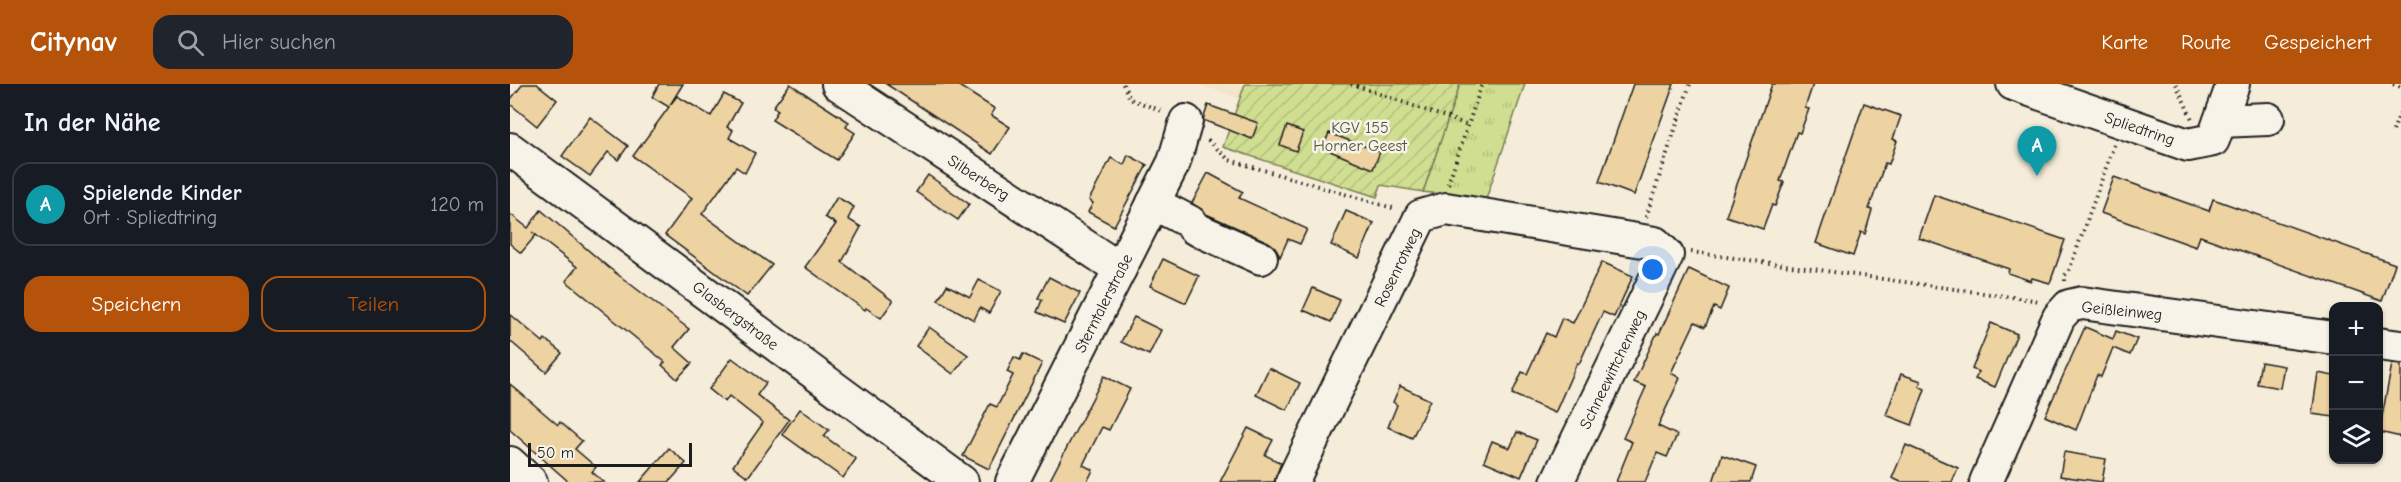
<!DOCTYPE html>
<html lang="de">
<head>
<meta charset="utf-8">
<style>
  :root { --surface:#171b24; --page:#20242c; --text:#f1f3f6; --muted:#9ea1a6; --line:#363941; --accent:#b45309 }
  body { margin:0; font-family:"Comic Neue",sans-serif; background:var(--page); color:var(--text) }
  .controls { position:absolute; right:18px; bottom:18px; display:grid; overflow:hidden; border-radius:12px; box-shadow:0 2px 4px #0004 }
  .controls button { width:54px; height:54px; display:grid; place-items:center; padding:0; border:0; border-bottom:2px solid var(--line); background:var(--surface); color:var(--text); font:30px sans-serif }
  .scale { position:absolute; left:18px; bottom:15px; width:164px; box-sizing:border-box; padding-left:6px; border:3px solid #1c1c1c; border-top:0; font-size:16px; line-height:21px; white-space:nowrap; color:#1c1c1c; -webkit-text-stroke:4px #f7f3e8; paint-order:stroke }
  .you { position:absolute; left:1143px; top:186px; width:21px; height:21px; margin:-15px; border:4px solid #fff; border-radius:50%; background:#1a73e8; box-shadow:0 0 0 9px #1a73e833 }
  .badge { display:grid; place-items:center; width:39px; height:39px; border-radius:50%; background:var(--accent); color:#fff; font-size:20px; font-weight:700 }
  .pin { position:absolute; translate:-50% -50px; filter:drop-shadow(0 2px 3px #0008) }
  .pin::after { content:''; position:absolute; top:32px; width:21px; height:18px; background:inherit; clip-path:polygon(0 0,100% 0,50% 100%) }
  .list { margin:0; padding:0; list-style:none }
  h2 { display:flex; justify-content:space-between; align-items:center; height:78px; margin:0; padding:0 24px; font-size:26px }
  h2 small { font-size:20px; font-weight:400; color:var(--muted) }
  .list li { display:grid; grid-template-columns:39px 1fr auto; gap:18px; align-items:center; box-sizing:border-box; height:84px; margin:0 12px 12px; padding:0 12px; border:2px solid var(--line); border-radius:18px }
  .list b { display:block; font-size:22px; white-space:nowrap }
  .list p { margin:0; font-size:20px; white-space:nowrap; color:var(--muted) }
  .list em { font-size:20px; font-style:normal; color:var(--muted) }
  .actions { display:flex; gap:12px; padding:18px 24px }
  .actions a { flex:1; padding:14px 0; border:2px solid var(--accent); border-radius:18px; text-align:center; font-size:21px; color:var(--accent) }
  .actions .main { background:var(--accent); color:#fff }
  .icon { flex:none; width:33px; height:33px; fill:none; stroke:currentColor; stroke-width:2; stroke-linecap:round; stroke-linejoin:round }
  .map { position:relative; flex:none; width:1891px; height:398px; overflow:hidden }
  header { display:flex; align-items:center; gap:36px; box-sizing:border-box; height:84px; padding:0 30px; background:var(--accent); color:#fff }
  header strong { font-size:28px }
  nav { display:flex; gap:33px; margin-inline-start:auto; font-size:21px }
  .search { width:420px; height:54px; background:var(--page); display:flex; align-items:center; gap:15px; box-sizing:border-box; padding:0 21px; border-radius:18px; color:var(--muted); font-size:22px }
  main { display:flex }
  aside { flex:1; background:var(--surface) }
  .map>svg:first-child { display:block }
</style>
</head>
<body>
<header>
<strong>Citynav</strong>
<div class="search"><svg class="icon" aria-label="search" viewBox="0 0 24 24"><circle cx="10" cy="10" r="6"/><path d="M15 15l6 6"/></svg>Hier suchen</div>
<nav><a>Karte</a><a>Route</a><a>Gespeichert</a></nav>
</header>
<main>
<aside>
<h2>In der Nähe<small></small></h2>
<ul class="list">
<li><span class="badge" style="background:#0f9aa8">A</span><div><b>Spielende Kinder</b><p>Ort · Spliedtring</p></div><em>120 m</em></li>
</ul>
<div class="actions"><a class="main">Speichern</a><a>Teilen</a></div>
</aside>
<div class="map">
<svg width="1891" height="398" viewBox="0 0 1891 398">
  <defs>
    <pattern id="grass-tufts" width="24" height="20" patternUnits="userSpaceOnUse" patternTransform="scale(1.5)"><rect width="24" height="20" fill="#d0de91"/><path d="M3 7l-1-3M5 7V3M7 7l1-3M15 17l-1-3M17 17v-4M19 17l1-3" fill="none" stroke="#b2be7c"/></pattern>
    <pattern id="garden-furrows" width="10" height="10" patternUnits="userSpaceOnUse" patternTransform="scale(1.5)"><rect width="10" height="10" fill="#d0de91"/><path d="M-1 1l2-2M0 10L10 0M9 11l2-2" fill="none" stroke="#b2be7c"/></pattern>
  </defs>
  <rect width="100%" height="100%" fill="#f5edda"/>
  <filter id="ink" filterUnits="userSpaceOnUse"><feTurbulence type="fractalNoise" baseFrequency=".0167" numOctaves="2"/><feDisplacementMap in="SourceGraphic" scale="12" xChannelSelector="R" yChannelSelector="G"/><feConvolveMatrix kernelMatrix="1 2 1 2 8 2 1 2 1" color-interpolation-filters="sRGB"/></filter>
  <g filter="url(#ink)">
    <!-- built -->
    <polygon fill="#f3e5c9" points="688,0 735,0 730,15"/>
    <!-- grass -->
    <polygon fill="url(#grass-tufts)" stroke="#767d56" stroke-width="1.5" points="950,0 1015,0 976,115 913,108"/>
    <!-- garden -->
    <polygon fill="url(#garden-furrows)" stroke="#767d56" stroke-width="1.5" points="735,0 950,0 913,108 871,101 867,113 713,63"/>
    <!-- building -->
    <g fill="#eed3a2" stroke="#1c1c1c" stroke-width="1.5">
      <polygon points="13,0 27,0 47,16 27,42 0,20 0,16"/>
      <polygon points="149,0 173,0 160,21 167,12 201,32 214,10 231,19 217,43 223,46 219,54 245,69 235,89 226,83 192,130 262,181 237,212 155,151 182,114 123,72 159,23 142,13"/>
      <polygon points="280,0 339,38 336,43 345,49 327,76 262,36 268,26 263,23"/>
      <polygon points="376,0 446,0 485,25 481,31 500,43 482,70"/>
      <polygon points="1123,0 1164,0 1124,111 1089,98"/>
      <polygon points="1262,0 1303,0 1295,24 1299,25 1290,49 1287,48 1270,97 1274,98 1265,122 1262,121 1253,145 1216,132"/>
      <polygon points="1354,19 1391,32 1383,55 1387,57 1379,80 1375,79 1359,125 1362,126 1355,150 1351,148 1343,172 1306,159"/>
      <polygon points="698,21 748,39 742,55 693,36"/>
      <polygon points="80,33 118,62 108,76 98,68 80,92 52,72"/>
      <polygon points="777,42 793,48 786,67 770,61"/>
      <polygon points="819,49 870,68 863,85 813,64"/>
      <polygon points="618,71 637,81 604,142 578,128 583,119 579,116 601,74 614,81"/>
      <polygon points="698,89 733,108 729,114 797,145 790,160 778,155 770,173 765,163 758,158 696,130 682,119"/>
      <polygon points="418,91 459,120 448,136 406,108"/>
      <polygon points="1604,93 1699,127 1703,115 1885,180 1872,217 1690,152 1686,163 1591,129"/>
      <polygon points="1424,111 1555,156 1540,199 1522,194 1521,197 1498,189 1499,185 1409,154"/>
      <polygon points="327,113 344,123 338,135 351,143 332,178 383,217 371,234 356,224 355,226 295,183 326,140 315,133"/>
      <polygon points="31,126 98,183 179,245 164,263 182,279 167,295 152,281 155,278 56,197 67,183 22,148 26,151 11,169 0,160 0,130 18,144"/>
      <polygon points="836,127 864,139 849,174 821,161"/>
      <polygon points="653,175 689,192 676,219 640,202"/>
      <polygon points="1092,178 1123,192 1104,233 1093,228 1069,280 1067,279 1045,329 1002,310 1012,288 1017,290 1036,249 1044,253 1052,234 1063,239"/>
      <polygon points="1179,185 1219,204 1210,226 1204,223 1195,243 1185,238 1161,289 1170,294 1148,342 1167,351 1157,373 1147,369 1135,398 1106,398 1122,358 1113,354 1136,303 1124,298 1147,249 1149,250"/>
      <polygon points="539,193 570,209 554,240 527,228 532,216 528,214"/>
      <polygon points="469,196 491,207 479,229 470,224 464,236 428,216 437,201 460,213"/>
      <polygon points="803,204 830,216 821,238 793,226"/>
      <polygon points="0,230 33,258 35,255 52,269 36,288 0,257"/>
      <polygon points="624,233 651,246 639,271 611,258"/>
      <polygon points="1481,239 1507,250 1485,303 1465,295 1469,288 1462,285"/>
      <polygon points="419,243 458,271 443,290 406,262"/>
      <polygon points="1575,243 1603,255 1606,247 1627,255 1620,271 1603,264 1591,293 1587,291 1566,346 1535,332"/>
      <polygon points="513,270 532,279 479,385 453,372 480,320 487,323 503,291 497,288 504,273 510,276"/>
      <polygon points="222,274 256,299 247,311 279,336 238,393 223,382 253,339 219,312 215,318 199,305"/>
      <polygon points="1751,278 1774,282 1770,304 1747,300"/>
      <polygon points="1882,280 1891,281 1891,353 1869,348"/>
      <polygon points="759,284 790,299 777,326 746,311"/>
      <polygon points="1808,289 1824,292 1824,333 1802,330"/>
      <polygon points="1391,290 1411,297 1409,302 1415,305 1402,341 1376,331"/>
      <polygon points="594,292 620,305 599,346 592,343 573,381 583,386 577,398 539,398"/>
      <polygon points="0,300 48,341 50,338 72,357 65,365 86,383 82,388 94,398 59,398 0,346"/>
      <polygon points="890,302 920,316 902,354 878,343 887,321 883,318"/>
      <polygon points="290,325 319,346 314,352 346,375 333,394 272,350"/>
      <polygon points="738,344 763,356 755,371 771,379 764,398 710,398"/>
      <polygon points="1007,348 1027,356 1011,393 974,377 982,357 1000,364"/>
      <polygon points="1396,361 1448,384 1442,398 1391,398 1382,394"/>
      <polygon points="159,364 176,379 159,398 130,398"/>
      <polygon points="1554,368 1596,375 1592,398 1550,392"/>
      <polygon points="1212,371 1246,383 1241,398 1203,398"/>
    </g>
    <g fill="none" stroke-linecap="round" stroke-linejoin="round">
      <!-- minor casing -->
      <g stroke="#1c1c1c" stroke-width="36">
        <g id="minor">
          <polyline points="328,0 610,185"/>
          <polyline points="1503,0 1678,61 1703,56 1723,0"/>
          <polyline points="1710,37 1758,35"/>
          <polyline points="0,65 452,398"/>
          <polyline points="643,119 680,138 684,144 751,174"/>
          <polyline points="1868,260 1891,263"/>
          <polyline points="0,379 21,398"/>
          <polyline points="502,398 664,78 676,37"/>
          <polyline points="782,398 911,132 936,125 1145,159 1157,171 1047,398"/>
          <polyline points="1476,398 1549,233 1559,222 1572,219 1824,254"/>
        </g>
      </g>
      <!-- path -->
      <g stroke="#1c1c1c" stroke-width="4" stroke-dasharray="1.5 4.5" stroke-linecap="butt">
        <polyline points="613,0 620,15 652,27"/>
        <polyline points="841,0 958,41"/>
        <polyline points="1666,0 1682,35"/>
        <polyline points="1883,0 1891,3"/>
        <polyline points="1883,47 1891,26"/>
        <polyline points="698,56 719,76 886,125"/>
        <polyline points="938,100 972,0"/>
        <polyline points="1136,133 1180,0"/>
        <polyline points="1181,168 1530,217"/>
        <polyline points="1555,197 1555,191 1559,187 1604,61"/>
      </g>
      <!-- minor -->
      <use href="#minor" stroke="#f7f3e8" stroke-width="32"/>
    </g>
  </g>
  <g text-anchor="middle" stroke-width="5" stroke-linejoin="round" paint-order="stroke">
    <!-- park labels -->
    <g font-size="16" fill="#52563f" stroke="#f7f3e8">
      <text x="850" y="49">KGV 155<tspan x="850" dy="18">Horner Geest</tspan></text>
    </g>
    <!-- street labels -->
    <g font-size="16" fill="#1c1c1c" stroke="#f7f3e8">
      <text transform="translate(1630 44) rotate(19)" y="6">Spliedtring</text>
      <text transform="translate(469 93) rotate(33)" y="6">Silberberg</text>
      <text transform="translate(887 183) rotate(-64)" y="6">Rosenrotweg</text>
      <text transform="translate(593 219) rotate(-63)" y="6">Sterntalerstraße</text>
      <text transform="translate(1612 226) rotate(6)" y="6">Geißleinweg</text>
      <text transform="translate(226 231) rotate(37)" y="6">Glasbergstraße</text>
      <text transform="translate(1102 285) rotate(-64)" y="6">Schneewittchenweg</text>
    </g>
  </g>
</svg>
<div class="controls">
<button>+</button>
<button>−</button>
<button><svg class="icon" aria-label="layers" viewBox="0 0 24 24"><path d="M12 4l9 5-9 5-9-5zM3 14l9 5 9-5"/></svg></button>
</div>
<div class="scale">50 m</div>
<div class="you"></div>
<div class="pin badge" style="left:1527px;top:92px;background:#0f9aa8">A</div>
</div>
</main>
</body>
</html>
